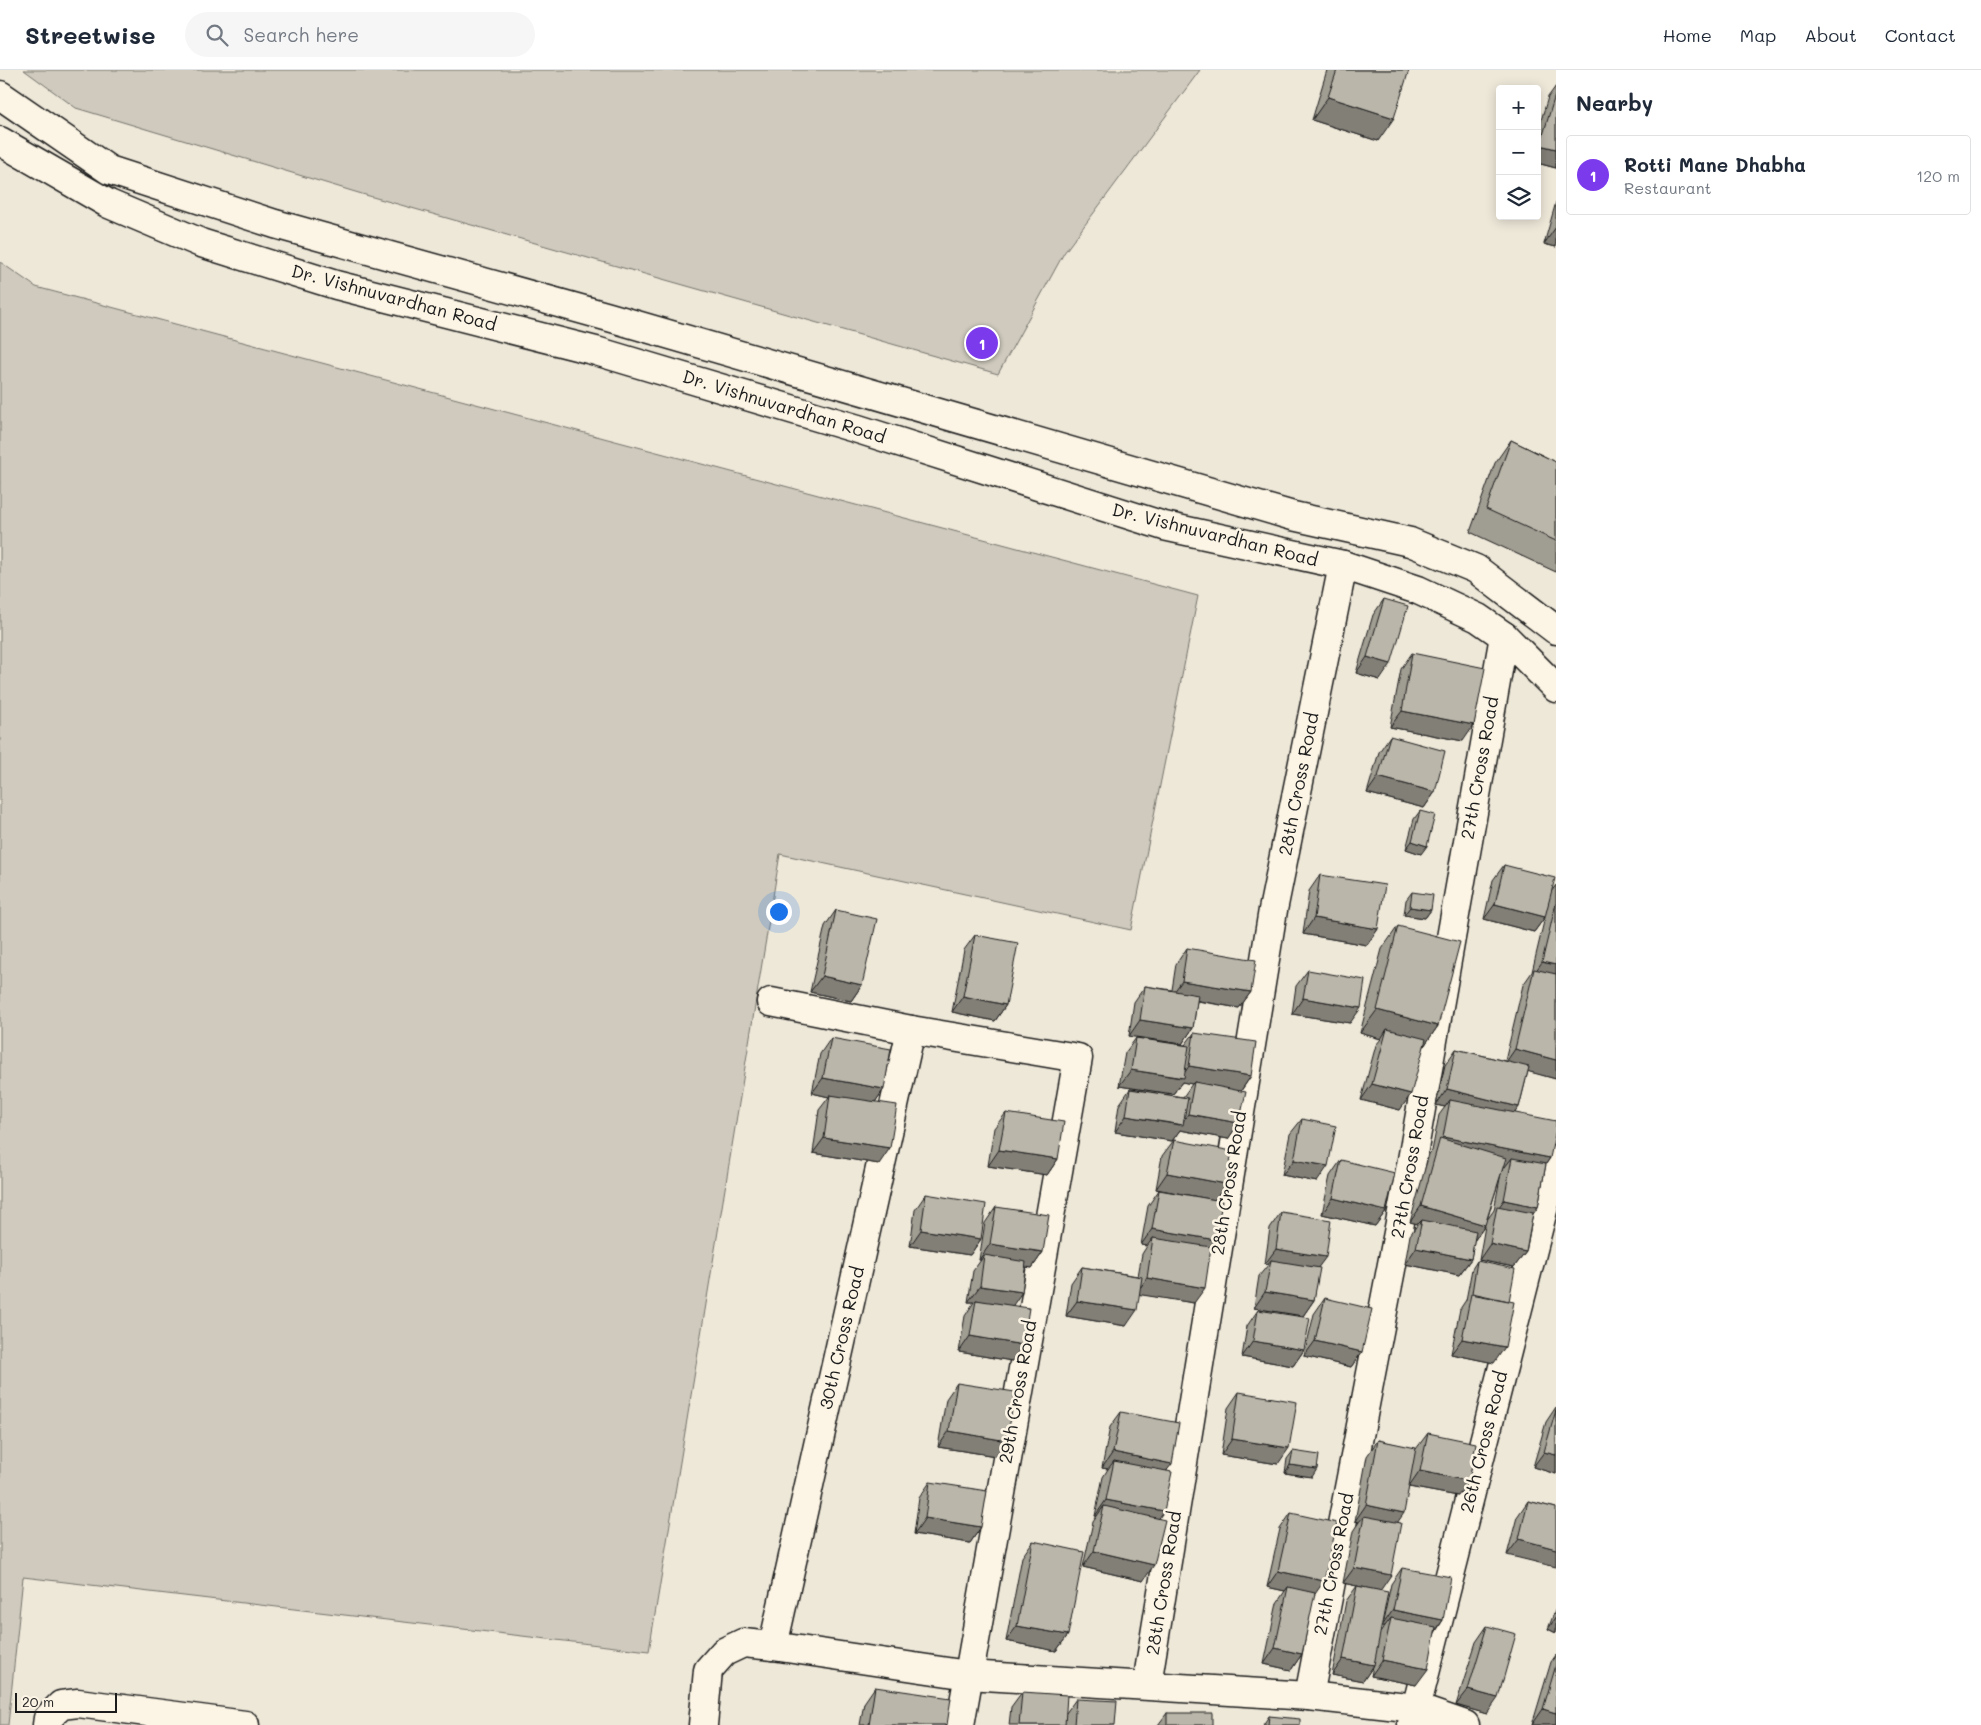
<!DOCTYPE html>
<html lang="en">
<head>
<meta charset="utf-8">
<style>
  :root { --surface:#fff; --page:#f6f6f7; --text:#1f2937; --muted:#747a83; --line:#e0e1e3; --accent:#7c3aed }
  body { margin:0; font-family:Mali,sans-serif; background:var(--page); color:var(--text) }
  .controls { position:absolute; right:15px; top:15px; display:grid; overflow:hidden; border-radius:5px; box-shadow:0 2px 12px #0003 }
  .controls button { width:45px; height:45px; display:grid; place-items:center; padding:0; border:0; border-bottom:1px solid var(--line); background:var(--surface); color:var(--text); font:25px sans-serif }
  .scale { position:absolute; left:15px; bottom:12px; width:102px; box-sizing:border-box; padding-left:5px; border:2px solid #1c1c1c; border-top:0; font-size:14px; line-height:18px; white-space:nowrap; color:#1c1c1c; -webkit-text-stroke:4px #fcf5e5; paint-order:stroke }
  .you { position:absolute; left:778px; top:841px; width:18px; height:18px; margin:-12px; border:4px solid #fff; border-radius:50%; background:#1a73e8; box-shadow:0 0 0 8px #1a73e833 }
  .badge { display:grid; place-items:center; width:32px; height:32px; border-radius:50%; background:var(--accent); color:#fff; font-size:16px; font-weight:700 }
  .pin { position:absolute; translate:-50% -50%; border:2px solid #fff; box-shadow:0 1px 5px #0006 }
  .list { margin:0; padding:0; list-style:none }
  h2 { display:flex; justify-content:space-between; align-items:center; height:65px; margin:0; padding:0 20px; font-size:21px }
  h2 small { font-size:16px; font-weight:400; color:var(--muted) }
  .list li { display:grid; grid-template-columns:32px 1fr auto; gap:15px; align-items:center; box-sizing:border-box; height:80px; margin:0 10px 10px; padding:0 10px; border:1px solid var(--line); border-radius:5px }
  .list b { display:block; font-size:19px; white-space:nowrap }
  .list p { margin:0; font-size:16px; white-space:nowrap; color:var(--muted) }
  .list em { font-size:16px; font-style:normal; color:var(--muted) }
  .icon { flex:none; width:28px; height:28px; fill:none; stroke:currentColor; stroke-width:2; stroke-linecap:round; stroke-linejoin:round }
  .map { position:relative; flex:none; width:1556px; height:1655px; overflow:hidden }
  header { display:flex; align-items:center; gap:30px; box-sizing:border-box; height:70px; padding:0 25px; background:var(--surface); border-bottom:1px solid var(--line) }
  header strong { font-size:24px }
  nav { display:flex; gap:28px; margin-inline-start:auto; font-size:18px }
  .search { width:350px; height:45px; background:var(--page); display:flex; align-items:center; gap:12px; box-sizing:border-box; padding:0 18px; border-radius:28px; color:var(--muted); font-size:19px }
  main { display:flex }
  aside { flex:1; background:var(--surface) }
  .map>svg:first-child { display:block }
</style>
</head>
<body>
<header>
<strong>Streetwise</strong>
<div class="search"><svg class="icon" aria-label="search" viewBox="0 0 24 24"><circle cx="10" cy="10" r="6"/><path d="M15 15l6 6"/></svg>Search here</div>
<nav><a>Home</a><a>Map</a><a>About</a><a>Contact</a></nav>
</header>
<main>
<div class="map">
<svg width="1556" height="1655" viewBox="0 0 1556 1655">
  <rect width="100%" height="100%" fill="#eee8d9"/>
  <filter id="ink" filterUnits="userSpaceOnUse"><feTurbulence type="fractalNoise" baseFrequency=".02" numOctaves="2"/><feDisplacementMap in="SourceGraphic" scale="10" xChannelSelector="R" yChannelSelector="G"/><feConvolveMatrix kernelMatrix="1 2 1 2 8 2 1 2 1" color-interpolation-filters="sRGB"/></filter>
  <g filter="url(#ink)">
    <!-- green -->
    <g fill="#cfcabd" stroke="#76736c">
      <polygon points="24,0 1200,0 1064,183 998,304 362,124 76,38"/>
      <polygon points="0,192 36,217 1198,526 1131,860 780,784 649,1581 23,1507 8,1655 0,1655"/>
    </g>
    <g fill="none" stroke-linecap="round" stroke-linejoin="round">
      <!-- minor casing -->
      <g stroke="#1c1c1c" stroke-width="31">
        <g id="minor">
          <polyline points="771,932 911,960 1078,988 960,1655"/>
          <polyline points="773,1576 911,960"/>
          <polyline points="1147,1614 1273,840 1343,495"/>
          <polyline points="1309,1626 1412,1090 1504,566"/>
          <polyline points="1412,1654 1556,1089"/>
          <polyline points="47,1655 48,1648 61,1635 78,1633 245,1655"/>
          <polyline points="703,1655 708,1600 724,1582 743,1573 773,1576 968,1605 1309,1626 1416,1638 1465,1655"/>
        </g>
      </g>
      <!-- major casing -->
      <g stroke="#1c1c1c" stroke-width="31">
        <g id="major">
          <polyline points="0,25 109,100 275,154 609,247 1293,446 1410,472 1476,499 1556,560"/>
          <polyline points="0,71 109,134 201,173 336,215 596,281 858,359 1164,456 1343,495 1418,520 1478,548 1504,566 1556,618"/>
        </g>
      </g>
      <!-- minor -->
      <use href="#minor" stroke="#fcf5e5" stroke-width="28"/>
      <!-- major -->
      <use href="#major" stroke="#fcf5e5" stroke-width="28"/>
    </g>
    <!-- wall -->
    <g fill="#a09d92" stroke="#1c1c1c" fill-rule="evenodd">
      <polygon points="1327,0 1409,0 1378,71 1312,50"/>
      <polygon points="1556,16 1556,98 1537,93 1537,64 1548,27"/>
      <polygon points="1556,132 1556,177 1544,174"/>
      <polygon points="1511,370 1556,392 1556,502 1470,462 1495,393"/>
      <polygon points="1384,529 1380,610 1356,603 1373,545"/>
      <polygon points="1412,583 1463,671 1390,657 1401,599"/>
      <polygon points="1390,666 1435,722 1424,738 1367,723 1379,682"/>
      <polygon points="1420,741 1421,784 1406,779 1414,749"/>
      <path d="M 1504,795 L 1551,822 L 1556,815 L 1556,1009 L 1528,1001 L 1519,1037 L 1515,1042 L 1550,1088 L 1546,1094 L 1538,1137 L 1533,1144 L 1526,1182 L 1514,1197 L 1479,1190 L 1485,1156 L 1474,1171 L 1471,1189 L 1459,1205 L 1405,1194 L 1410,1165 L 1418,1154 L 1410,1152 L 1429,1084 L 1432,1081 L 1439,1045 L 1445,1037 L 1436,1035 L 1445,995 L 1456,979 L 1505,991 L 1523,915 L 1532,902 L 1545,847 L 1534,862 L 1484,849 L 1493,810 ZM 1503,1097 L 1505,1097 L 1501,1103 L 1494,1140 L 1487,1150 Z"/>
      <polygon points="1320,805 1378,859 1367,875 1303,864 1309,821"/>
      <polygon points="1412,822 1431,840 1425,848 1404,845 1406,830"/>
      <polygon points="836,840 862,915 851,931 810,922 825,856"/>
      <polygon points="1398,856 1438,956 1424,976 1400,1040 1361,1030 1376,975 1381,969 1360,963 1382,879"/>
      <polygon points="975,865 1006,935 995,951 952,942 964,880"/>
      <polygon points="1187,878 1251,922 1239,938 1197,931 1193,958 1182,974 1129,966 1134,932 1145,916 1172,920 1176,894"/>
      <polygon points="1308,900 1350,953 1292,944 1296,916"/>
      <polygon points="1194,963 1251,1006 1241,1021 1239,1053 1228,1069 1180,1060 1172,1071 1115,1062 1119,1035 1130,1019 1183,1027 1192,1014 1182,1012 1173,1024 1119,1016 1125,983 1136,968 1185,975"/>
      <polygon points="831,968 884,1019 875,1032 879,1094 813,1083 819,1040 829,1027 812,1023 820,984"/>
      <polygon points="1006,1043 1058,1089 1047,1105 988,1096 994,1058"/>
      <polygon points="1302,1049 1317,1112 1282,1105 1290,1064"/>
      <polygon points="1174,1070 1226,1114 1215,1130 1216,1170 1211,1177 1194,1233 1139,1224 1126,1256 1066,1246 1071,1213 1082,1197 1138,1206 1142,1184 1147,1176 1141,1175 1148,1136 1159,1120 1206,1128 1156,1119 1162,1086"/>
      <polygon points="1341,1090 1386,1141 1375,1156 1322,1144 1330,1106"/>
      <polygon points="926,1124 981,1169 970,1185 910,1176 915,1140"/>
      <polygon points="996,1137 1043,1182 1032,1198 1026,1197 1012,1235 1012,1291 959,1282 965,1246 974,1232 968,1232 973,1201 981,1190 979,1190 985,1153"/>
      <polygon points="1281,1142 1318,1198 1314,1230 1303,1246 1254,1238 1259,1206 1268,1195 1265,1194 1270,1158"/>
      <polygon points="1477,1191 1494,1293 1451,1284 1460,1239 1466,1230 1472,1199"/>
      <polygon points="1325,1228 1362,1282 1351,1297 1304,1286 1314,1244"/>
      <polygon points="1258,1240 1304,1280 1293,1296 1242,1287 1247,1256"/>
      <polygon points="957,1313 1007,1371 996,1386 938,1377 946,1329"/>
      <polygon points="1239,1322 1278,1394 1221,1385 1228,1338"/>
      <polygon points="1556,1337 1556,1404 1533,1397 1546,1352"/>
      <polygon points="1121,1342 1166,1401 1159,1449 1143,1511 1083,1497 1093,1452 1097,1446 1095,1446 1103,1407 1108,1399 1102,1398 1110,1357"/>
      <polygon points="1428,1363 1458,1426 1409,1417 1397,1453 1380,1520 1380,1563 1385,1556 1382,1556 1391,1514 1402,1498 1443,1550 1435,1563 1416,1615 1371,1606 1373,1596 1363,1611 1332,1605 1346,1531 1357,1516 1343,1513 1353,1461 1359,1452 1355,1451 1367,1386 1378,1370 1416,1379"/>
      <polygon points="1293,1381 1312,1407 1285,1403 1287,1389"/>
      <polygon points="930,1412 981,1457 970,1473 914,1464 919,1428"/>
      <polygon points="1528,1431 1556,1438 1507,1485 1517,1447"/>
      <polygon points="1291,1443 1302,1584 1291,1600 1264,1594 1277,1533 1285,1521 1267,1517 1280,1459"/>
      <polygon points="1033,1471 1068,1565 1056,1581 1006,1571 1022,1487"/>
      <polygon points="1556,1538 1556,1563 1548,1559"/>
      <polygon points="1487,1556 1487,1644 1456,1635 1476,1572"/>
      <polygon points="1556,1585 1556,1655 1532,1655 1551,1592"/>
      <polygon points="875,1617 947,1655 860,1655 864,1633"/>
      <polygon points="1022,1622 1066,1643 1076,1629 1115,1655 1009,1655 1011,1637"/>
      <polygon points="1167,1643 1212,1655 1158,1655"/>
      <polygon points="1269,1646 1300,1655 1263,1655"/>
    </g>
    <!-- shaded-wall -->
    <g fill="#827f77" stroke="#1c1c1c">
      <polygon points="1328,27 1394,48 1378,71 1312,50"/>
      <polygon points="1540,75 1556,79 1556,98 1537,93 1537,79"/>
      <polygon points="1556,157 1556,177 1544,174"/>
      <polygon points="1367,587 1391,594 1380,610 1356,603"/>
      <polygon points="1402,641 1474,655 1463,671 1390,657"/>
      <polygon points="1378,707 1435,722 1424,738 1367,723"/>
      <polygon points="1412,771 1427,776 1421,784 1406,779"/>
      <polygon points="1495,834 1545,847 1534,862 1484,849"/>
      <polygon points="1410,837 1431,840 1425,848 1404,845"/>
      <polygon points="1314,848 1378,859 1367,875 1303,864"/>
      <polygon points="1542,892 1556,895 1556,914 1533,905"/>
      <polygon points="822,906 862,915 851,931 810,922"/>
      <polygon points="1182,911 1251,922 1239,938 1171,926"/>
      <polygon points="963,926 1006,935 995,951 952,942"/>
      <polygon points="1303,928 1361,938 1350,953 1292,944"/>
      <polygon points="1377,940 1438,956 1422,979 1387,959 1381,969 1360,963"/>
      <polygon points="1140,950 1193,958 1182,974 1129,966"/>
      <polygon points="1515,979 1556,990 1556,1009 1504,995"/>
      <polygon points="1189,996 1251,1006 1240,1022 1194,1012 1192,1014 1182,1012 1173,1024 1119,1016 1131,1000 1181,1008"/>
      <polygon points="823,1008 884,1019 873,1035 830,1025 829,1027 812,1023"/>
      <polygon points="1372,1014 1411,1024 1400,1040 1361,1030"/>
      <polygon points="1447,1019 1519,1037 1508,1052 1450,1030 1445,1037 1436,1035"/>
      <polygon points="1188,1044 1239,1053 1228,1069 1180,1060 1172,1071 1115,1062 1126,1046 1180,1055"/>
      <polygon points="1443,1067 1550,1088 1539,1104 1512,1088 1505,1097 1436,1084 1440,1071"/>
      <polygon points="824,1068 890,1078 879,1094 813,1083"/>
      <polygon points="999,1080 1058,1089 1047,1105 988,1096"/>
      <polygon points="1294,1090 1328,1096 1317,1112 1282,1105"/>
      <polygon points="1167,1103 1226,1114 1215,1130 1156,1119"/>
      <polygon points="1333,1128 1386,1141 1375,1156 1322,1144"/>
      <polygon points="1504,1130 1538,1137 1527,1152 1496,1141"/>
      <polygon points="1421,1136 1485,1155 1474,1171 1420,1155 1422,1150 1418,1154 1410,1152"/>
      <polygon points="1152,1159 1216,1170 1205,1185 1153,1168 1147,1176 1141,1175"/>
      <polygon points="921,1160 981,1169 970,1185 910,1176"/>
      <polygon points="990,1174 1043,1182 1032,1198 984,1190 984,1185 981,1190 979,1190"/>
      <polygon points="1490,1174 1526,1182 1514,1197 1479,1190"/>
      <polygon points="1416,1178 1471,1189 1459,1205 1405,1194"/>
      <polygon points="1276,1179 1326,1187 1314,1203 1271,1190 1268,1195 1265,1194"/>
      <polygon points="1147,1208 1205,1218 1194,1233 1136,1224"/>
      <polygon points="980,1216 1022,1222 1011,1238 976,1230 974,1232 968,1232"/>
      <polygon points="1265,1222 1314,1230 1303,1246 1254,1238"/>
      <polygon points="1077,1231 1137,1240 1126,1256 1066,1246"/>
      <polygon points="970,1266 1023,1275 1012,1291 959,1282"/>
      <polygon points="1462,1269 1505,1277 1494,1293 1451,1284"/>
      <polygon points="1253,1271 1304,1280 1293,1296 1242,1287"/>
      <polygon points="1315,1271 1362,1282 1351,1297 1304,1286"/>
      <polygon points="949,1361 1007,1371 996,1386 938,1377"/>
      <polygon points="1232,1369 1289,1378 1278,1394 1221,1385"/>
      <polygon points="1113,1382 1172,1394 1160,1409 1114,1391 1108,1399 1102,1398"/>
      <polygon points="1544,1382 1556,1385 1556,1404 1533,1397"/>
      <polygon points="1290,1395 1317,1399 1312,1407 1285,1403"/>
      <polygon points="1420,1401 1469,1411 1458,1426 1409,1417"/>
      <polygon points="1106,1430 1164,1441 1153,1457 1104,1436 1097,1446 1095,1446"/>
      <polygon points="1366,1435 1404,1443 1393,1459 1364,1446 1359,1452 1355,1451"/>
      <polygon points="925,1448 981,1457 970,1473 914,1464"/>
      <polygon points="1519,1469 1556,1479 1556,1497 1507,1485"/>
      <polygon points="1094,1481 1154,1495 1143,1511 1083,1497"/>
      <polygon points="1354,1498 1391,1505 1380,1521 1343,1513"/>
      <polygon points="1278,1501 1324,1511 1313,1527 1288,1517 1285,1521 1267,1517"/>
      <polygon points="1393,1540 1443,1550 1432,1566 1391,1548 1385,1556 1382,1556"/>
      <polygon points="1556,1547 1556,1563 1548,1559"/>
      <polygon points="1017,1556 1068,1565 1056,1581 1006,1571"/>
      <polygon points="1275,1578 1302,1584 1291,1600 1264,1594"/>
      <polygon points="1343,1589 1374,1595 1363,1611 1332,1605"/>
      <polygon points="1382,1590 1428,1599 1416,1615 1371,1606"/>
      <polygon points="1468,1620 1498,1628 1487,1644 1456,1635"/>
      <polygon points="1543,1639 1556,1643 1556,1655 1532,1655"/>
    </g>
    <!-- building -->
    <g fill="#bab6aa" stroke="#1c1c1c">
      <polygon points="1337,0 1409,0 1394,48 1328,27"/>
      <polygon points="1556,22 1556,79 1540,75"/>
      <polygon points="1511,370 1556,392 1556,471 1486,439"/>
      <polygon points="1384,529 1408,536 1391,594 1367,587"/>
      <polygon points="1412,583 1485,598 1474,655 1402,641"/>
      <polygon points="1390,666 1445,681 1435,722 1378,707"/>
      <polygon points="1420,741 1435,745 1427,776 1412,771"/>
      <polygon points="1504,795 1555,808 1545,847 1495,834"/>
      <polygon points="1320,805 1385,815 1378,859 1314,848"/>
      <polygon points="1412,822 1433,825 1431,840 1410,837"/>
      <polygon points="1556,833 1556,895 1542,892"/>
      <polygon points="836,840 877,849 862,915 822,906"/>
      <polygon points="1398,856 1460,872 1438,956 1377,940"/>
      <polygon points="975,865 1018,873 1006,935 963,926"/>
      <polygon points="1187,878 1256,890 1251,922 1182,911"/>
      <polygon points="1534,899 1556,904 1556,990 1515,979"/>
      <polygon points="1308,900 1365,910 1361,938 1303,928"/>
      <polygon points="1145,916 1198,925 1193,958 1140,950"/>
      <polygon points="1387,959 1426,969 1411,1024 1372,1014"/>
      <polygon points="1194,963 1256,972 1251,1006 1189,996"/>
      <polygon points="831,968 891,979 884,1019 823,1008"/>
      <polygon points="1136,968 1189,976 1184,1008 1131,1000"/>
      <polygon points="1456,979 1529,997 1519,1037 1447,1019"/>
      <polygon points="1194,1012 1246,1022 1239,1053 1188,1044"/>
      <polygon points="1130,1019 1188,1028 1183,1055 1126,1046"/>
      <polygon points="830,1025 897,1035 890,1078 824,1068"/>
      <polygon points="1450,1030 1556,1051 1556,1059 1550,1088 1443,1067"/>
      <polygon points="1006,1043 1064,1052 1058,1089 999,1080"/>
      <polygon points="1302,1049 1336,1056 1328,1096 1294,1090"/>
      <polygon points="1440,1068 1506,1088 1485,1155 1421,1136"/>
      <polygon points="1174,1070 1232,1081 1226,1114 1167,1103"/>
      <polygon points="1512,1088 1546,1094 1538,1137 1504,1130"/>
      <polygon points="1341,1090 1395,1103 1386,1141 1333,1128"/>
      <polygon points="1159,1120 1222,1131 1216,1170 1152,1159"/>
      <polygon points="926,1124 986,1134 981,1169 921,1160"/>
      <polygon points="1497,1136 1533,1143 1526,1182 1490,1174"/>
      <polygon points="996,1137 1049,1145 1043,1182 990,1174"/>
      <polygon points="1281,1142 1331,1150 1326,1187 1276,1179"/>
      <polygon points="1422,1150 1476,1161 1471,1189 1416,1178"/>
      <polygon points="1153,1168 1211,1177 1205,1218 1147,1208"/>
      <polygon points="984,1185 1026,1192 1022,1222 980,1216"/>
      <polygon points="1271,1190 1320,1198 1314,1230 1265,1222"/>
      <polygon points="1477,1191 1515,1199 1509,1231 1472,1223"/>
      <polygon points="1082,1197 1142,1207 1137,1240 1077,1231"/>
      <polygon points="1471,1224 1514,1232 1505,1277 1462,1269"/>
      <polygon points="1325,1228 1372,1239 1362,1282 1315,1271"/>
      <polygon points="976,1230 1029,1238 1023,1275 970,1266"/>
      <polygon points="1258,1240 1310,1248 1304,1280 1253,1271"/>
      <polygon points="957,1313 1015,1322 1007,1371 949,1361"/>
      <polygon points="1239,1322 1297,1332 1289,1378 1232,1369"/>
      <polygon points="1556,1340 1556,1385 1544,1382"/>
      <polygon points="1121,1342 1179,1353 1172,1394 1113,1382"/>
      <polygon points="1428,1363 1476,1373 1469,1411 1420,1401"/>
      <polygon points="1378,1370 1416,1378 1404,1443 1366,1435"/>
      <polygon points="1293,1381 1319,1385 1317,1399 1290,1395"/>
      <polygon points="1114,1391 1172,1402 1164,1441 1106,1430"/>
      <polygon points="930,1412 987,1421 981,1457 925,1448"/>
      <polygon points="1528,1431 1556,1438 1556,1479 1519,1469"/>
      <polygon points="1104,1436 1165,1450 1154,1495 1094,1481"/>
      <polygon points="1291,1443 1337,1453 1324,1511 1278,1501"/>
      <polygon points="1364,1446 1401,1453 1391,1505 1354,1498"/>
      <polygon points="1033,1471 1084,1482 1068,1565 1017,1556"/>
      <polygon points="1402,1498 1451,1507 1443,1550 1393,1540"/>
      <polygon points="1357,1516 1388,1522 1374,1595 1343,1589"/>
      <polygon points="1288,1517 1315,1523 1302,1584 1275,1578"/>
      <polygon points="1391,1548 1436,1557 1428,1599 1382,1590"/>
      <polygon points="1487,1556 1516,1564 1498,1628 1468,1620"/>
      <polygon points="1556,1595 1556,1643 1543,1639"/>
      <polygon points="875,1617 951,1628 947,1655 869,1655"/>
      <polygon points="1022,1622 1067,1625 1065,1655 1019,1655"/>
      <polygon points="1076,1629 1117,1631 1115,1655 1074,1655"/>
      <rect x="1167" y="1643" width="45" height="12"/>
      <polygon points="1269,1646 1300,1649 1300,1655 1268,1655"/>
    </g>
  </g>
  <g text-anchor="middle" stroke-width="5" stroke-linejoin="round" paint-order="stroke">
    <!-- street labels -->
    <g font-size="18" fill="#1c1c1c" stroke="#fcf5e5">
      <text transform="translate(394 228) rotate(15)" y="6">Dr. Vishnuvardhan Road</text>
      <text transform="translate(784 337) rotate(17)" y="6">Dr. Vishnuvardhan Road</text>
      <text transform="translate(1215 465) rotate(14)" y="6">Dr. Vishnuvardhan Road</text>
      <text transform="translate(1480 698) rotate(-80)" y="6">27th Cross Road</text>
      <text transform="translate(1299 714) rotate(-79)" y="6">28th Cross Road</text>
      <text transform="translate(1410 1097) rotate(-80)" y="6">27th Cross Road</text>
      <text transform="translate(1229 1113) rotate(-81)" y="6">28th Cross Road</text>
      <text transform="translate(842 1268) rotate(-77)" y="6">30th Cross Road</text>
      <text transform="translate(1018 1322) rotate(-80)" y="6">29th Cross Road</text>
      <text transform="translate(1484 1372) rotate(-76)" y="6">26th Cross Road</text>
      <text transform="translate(1334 1494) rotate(-79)" y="6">27th Cross Road</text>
      <text transform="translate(1164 1513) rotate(-81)" y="6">28th Cross Road</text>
    </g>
  </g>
</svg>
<div class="controls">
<button>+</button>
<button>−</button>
<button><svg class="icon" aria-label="layers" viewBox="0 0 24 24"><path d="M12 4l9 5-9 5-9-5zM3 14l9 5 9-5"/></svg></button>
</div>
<div class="scale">20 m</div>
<div class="you"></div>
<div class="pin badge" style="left:982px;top:273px">1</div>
</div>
<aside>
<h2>Nearby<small></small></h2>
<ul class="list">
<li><span class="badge">1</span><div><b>Rotti Mane Dhabha</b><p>Restaurant</p></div><em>120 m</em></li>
</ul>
</aside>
</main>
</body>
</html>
